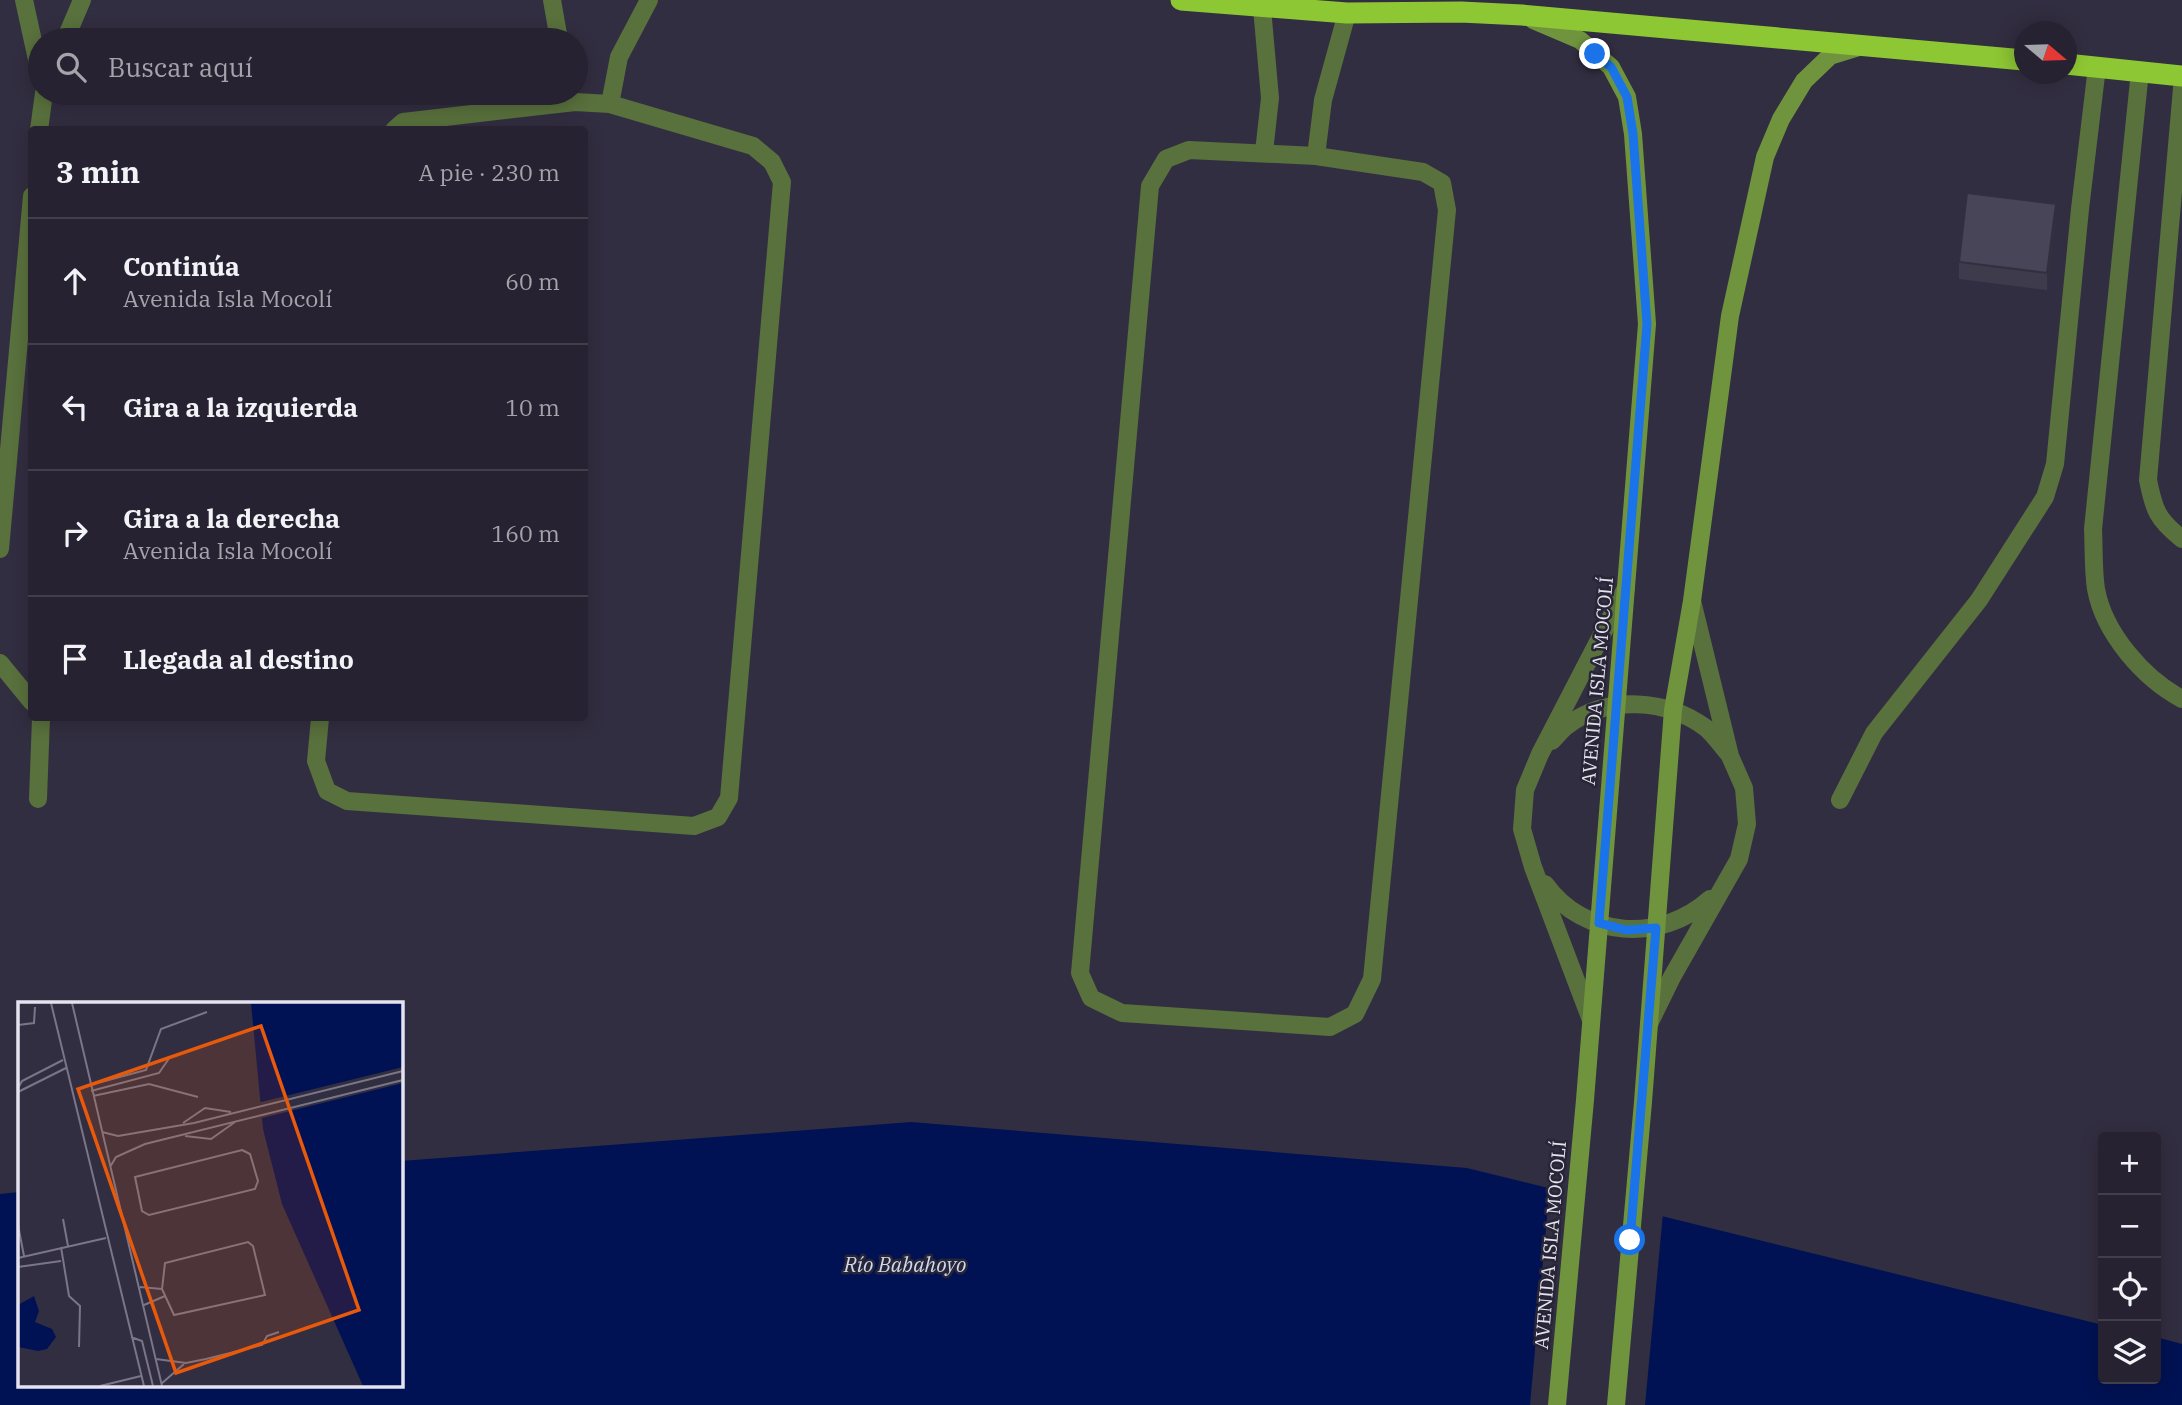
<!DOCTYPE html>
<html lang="es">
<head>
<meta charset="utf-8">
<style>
  :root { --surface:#262231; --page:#2e2a39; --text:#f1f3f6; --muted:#a4a4ab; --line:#423f4d }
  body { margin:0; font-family:"IBM Plex Serif",serif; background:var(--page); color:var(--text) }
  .controls { position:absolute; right:21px; bottom:21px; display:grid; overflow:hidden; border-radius:7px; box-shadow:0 4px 18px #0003 }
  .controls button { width:63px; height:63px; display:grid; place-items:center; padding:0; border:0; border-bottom:2px solid var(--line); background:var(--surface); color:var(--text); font:35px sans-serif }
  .compass { position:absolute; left:2014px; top:21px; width:63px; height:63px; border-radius:50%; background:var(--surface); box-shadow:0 4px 18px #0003; rotate:109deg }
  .stop { position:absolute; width:21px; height:21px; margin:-16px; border:5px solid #1a73e8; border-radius:50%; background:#fff }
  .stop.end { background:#1a73e8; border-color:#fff; box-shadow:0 2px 7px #0008 }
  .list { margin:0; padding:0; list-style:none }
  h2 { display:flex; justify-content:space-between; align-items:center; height:91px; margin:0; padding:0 28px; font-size:30px }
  h2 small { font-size:23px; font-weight:400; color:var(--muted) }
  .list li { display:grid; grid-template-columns:46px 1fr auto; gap:21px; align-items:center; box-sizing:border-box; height:126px; padding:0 28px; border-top:2px solid var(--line) }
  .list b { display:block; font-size:26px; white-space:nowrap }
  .list p { margin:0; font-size:23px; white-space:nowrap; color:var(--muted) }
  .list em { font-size:23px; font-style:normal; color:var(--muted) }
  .icon { flex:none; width:38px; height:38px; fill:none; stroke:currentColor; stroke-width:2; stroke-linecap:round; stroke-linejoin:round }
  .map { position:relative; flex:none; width:2182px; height:1405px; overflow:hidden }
  .search { position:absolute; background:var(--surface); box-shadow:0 4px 18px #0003; left:28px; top:28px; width:560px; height:77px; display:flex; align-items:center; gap:18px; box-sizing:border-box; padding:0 24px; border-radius:38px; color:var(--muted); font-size:26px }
  .panel { position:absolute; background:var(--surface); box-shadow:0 4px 18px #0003; left:28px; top:126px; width:560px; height:595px; border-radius:7px }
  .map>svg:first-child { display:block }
</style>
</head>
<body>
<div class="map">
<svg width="2182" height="1405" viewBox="0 0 2182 1405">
  <rect width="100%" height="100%" fill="#322e41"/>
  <!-- water -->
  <polygon fill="#001254" points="911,1122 1467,1168 2103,1325 2103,1379 2156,1379 2156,1337 2182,1344 2182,1405 0,1405 0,1194 19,1192 19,1386 401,1386 401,1161"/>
  <!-- pier -->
  <polygon fill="#322e41" points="1550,1185 1663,1213 1645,1405 1530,1405"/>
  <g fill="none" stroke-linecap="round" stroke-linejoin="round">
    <!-- lane -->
    <g stroke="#59713d" stroke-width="18">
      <path d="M 2140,71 L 2093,529 C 2094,548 2093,570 2096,589 C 2104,633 2143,678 2182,699"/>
      <path d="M 2182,88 L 2148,480 C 2154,510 2157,519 2182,539"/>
      <path d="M 1552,741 C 1557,736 1562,729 1568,725 C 1608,695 1667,699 1706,728 C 1714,735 1721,745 1728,753"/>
      <polyline points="1840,800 1874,733 1979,600 2045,497 2055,464 2080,209 2097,67"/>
      <path d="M 1545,884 C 1584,939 1661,943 1710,899"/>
      <polyline points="1591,1020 1533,867 1522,829 1525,790 1540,754 1626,588"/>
      <polyline points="1649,1024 1672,977 1739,859 1747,824 1744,788 1730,756 1692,601"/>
    </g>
    <!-- street -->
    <g stroke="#59713d" stroke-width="18">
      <polyline points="24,0 40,73"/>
      <polyline points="552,0 559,40"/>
      <polyline points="1262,8 1270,98 1264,152"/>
      <polyline points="65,40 82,0"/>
      <polyline points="610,104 619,57 649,0"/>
      <polyline points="39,130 44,93"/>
      <polygon points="1189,150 1316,156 1423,172 1442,183 1447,210 1372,979 1355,1014 1330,1027 1122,1013 1091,998 1080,973 1150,186 1166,159"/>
      <polyline points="1316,156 1323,100 1347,13"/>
      <polyline points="0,549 32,196"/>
      <polyline points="0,663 32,702"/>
      <polyline points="320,718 316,761 327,791 347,801 694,826 718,817 729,798 782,182 772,162 753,146 610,104 575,102 403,122 394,130"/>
      <polyline points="38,799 41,718"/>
    </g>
    <!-- secondary -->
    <g stroke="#6f943d" stroke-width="18">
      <polyline points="1533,20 1580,40 1611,67 1627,97 1633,134 1647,324 1585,1100 1557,1405"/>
      <polyline points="1616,1405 1643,1102 1673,710 1692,601 1730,316 1765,157 1781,119 1804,81 1830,56 1859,47"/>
    </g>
    <!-- highway -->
    <g stroke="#8ec734" stroke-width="21">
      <polyline points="1181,0 1347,13 1461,12 1522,15 2024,60"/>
      <polyline points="2066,64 2182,76"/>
    </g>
  </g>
  <!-- wall -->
  <polygon fill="#3e3b4d" points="2056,221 2047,290 1959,279 1959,262"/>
  <!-- shaded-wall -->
  <polygon fill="#32303e" points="2056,204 2056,221 2047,290 2047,273"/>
  <!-- building -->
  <polygon fill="#484559" stroke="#32303e" stroke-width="2" points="1967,193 2056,204 2047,273 1959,262"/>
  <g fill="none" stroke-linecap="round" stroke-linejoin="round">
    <!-- route -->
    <polyline stroke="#1a73e8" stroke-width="9" points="1595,54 1611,67 1627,97 1633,134 1647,324 1599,923 1626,930 1656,928 1630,1240"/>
  </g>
  <g text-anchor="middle" stroke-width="5" stroke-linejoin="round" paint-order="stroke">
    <!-- street labels -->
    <g font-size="19" fill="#e5e3ef" stroke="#282537">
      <text transform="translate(1597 681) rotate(-85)" y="7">AVENIDA ISLA MOCOLÍ</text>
      <text transform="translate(1550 1245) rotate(-85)" y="7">AVENIDA ISLA MOCOLÍ</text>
    </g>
    <!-- water labels -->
    <g font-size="21" font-style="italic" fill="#ced9ed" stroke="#282537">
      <text x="905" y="1272">Río Babahoyo</text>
    </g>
  </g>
  <!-- overview -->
  <g transform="translate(18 1002)">
    <rect width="385" height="385" fill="#322e41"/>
    <path d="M 233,1 L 385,1 L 385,384 L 345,384 L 264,202 L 245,127 ZM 16,294 L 21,309 L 17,320 L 34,327 L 38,335 L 29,347 L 20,349 L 0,345 L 0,303 Z" fill="#001254"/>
    <path d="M 385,65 L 385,81 L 240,117 L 239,101 Z" fill="#322e41"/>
    <path fill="none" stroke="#7a7687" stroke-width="2" d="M 33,1 L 126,384M 54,1 L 144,384M 0,23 L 16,21 L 17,5M 72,83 L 128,68 L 143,27 L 189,10M 0,86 L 4,79 L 45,58M 73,89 L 141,71 L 152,55M 0,90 L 48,66M 75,94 L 131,82 L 180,95M 165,121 L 187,106 L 213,110M 84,130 L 100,134 L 176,121 L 385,69M 167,134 L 193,137 L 217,120M 224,148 L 232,152 L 240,179 L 237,187 L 131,213 L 124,209 L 117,175 ZM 92,165 L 98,155 L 127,142 L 385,78M 45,217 L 50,244M 0,223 L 6,254M 230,240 L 235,244 L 247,293 L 156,313 L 144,287 L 147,261 ZM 43,245 L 51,294 L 62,304 L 61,345M 0,256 L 88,236M 0,265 L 43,259M 122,285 L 144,287M 126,303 L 147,294M 113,335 L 124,339 L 135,384M 138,357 L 168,361 L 188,357 L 244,343 L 249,334 L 261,330M 143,382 L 166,362M 82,384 L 123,374"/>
    <path fill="#e8590c" fill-opacity="0.15" stroke="#e8590c" stroke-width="3.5" d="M 243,24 L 341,308 L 158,371 L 60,87 Z"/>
    <rect width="385" height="385" fill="none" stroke="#e5e3ef" stroke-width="3.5"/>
  </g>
</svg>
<div class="controls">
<button>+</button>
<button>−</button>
<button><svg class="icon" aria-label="locate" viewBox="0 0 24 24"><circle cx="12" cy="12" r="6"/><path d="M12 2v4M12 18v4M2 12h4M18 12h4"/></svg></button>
<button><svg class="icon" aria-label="layers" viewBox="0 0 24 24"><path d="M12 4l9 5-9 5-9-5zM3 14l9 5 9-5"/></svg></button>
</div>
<svg class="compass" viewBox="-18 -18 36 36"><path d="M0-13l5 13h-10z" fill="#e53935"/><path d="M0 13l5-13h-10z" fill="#a4a4ab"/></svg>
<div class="stop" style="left:1630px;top:1240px"></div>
<div class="stop end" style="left:1595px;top:54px"></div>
<div class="search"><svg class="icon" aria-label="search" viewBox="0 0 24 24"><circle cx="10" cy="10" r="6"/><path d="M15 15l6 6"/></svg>Buscar aquí</div>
<section class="panel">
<h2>3 min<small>A pie · 230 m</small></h2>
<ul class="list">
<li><svg class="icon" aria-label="ahead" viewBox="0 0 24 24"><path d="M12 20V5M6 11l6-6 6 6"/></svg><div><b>Continúa</b><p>Avenida Isla Mocolí</p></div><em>60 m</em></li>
<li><svg class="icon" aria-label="left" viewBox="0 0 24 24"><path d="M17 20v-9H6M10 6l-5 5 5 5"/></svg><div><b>Gira a la izquierda</b></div><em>10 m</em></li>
<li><svg class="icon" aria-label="right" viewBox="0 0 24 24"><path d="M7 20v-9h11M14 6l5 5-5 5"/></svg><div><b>Gira a la derecha</b><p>Avenida Isla Mocolí</p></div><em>160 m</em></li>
<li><svg class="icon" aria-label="arrive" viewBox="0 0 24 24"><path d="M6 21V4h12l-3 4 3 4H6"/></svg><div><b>Llegada al destino</b></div></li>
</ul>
</section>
</div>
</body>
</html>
